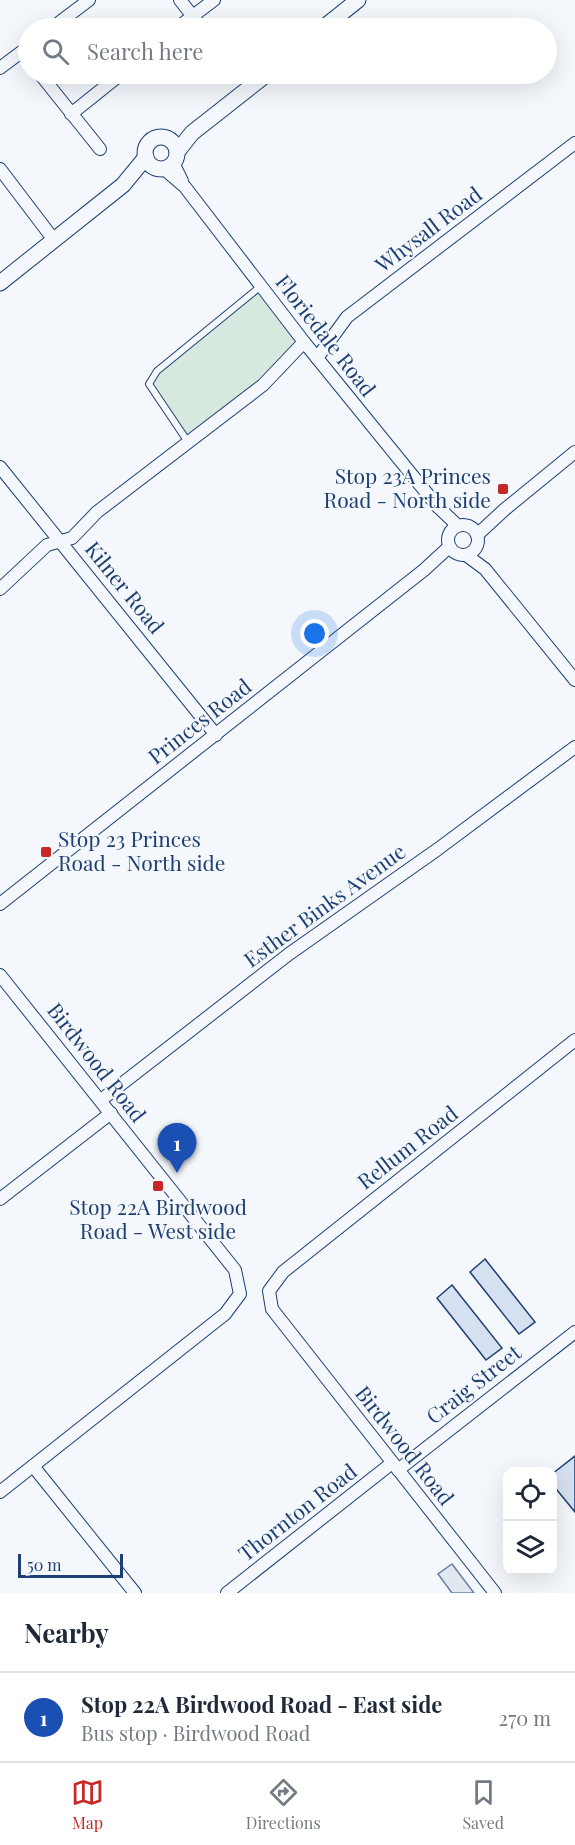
<!DOCTYPE html>
<html lang="en">
<head>
<meta charset="utf-8">
<style>
  :root { --surface:#fff; --page:#f6f6f7; --text:#1f2937; --muted:#747a83; --line:#e0e1e3; --accent:#c62828 }
  body { margin:0; font-family:"Playfair Display",serif; background:var(--page); color:var(--text) }
  .controls { position:absolute; right:18px; bottom:18px; display:grid; overflow:hidden; border-radius:12px; box-shadow:0 6px 24px #0002 }
  .controls button { width:54px; height:54px; display:grid; place-items:center; padding:0; border:0; border-bottom:2px solid var(--line); background:var(--surface); color:var(--text); font:30px sans-serif }
  .scale { position:absolute; left:18px; bottom:15px; width:105px; box-sizing:border-box; padding-left:6px; border:3px solid #1d3f73; border-top:0; font-size:16px; line-height:21px; white-space:nowrap; color:#1d3f73; -webkit-text-stroke:4px #f4f7fb; paint-order:stroke }
  .you { position:absolute; left:315px; top:634px; width:21px; height:21px; margin:-15px; border:4px solid #fff; border-radius:50%; background:#1a73e8; box-shadow:0 0 0 9px #1a73e833 }
  .badge { display:grid; place-items:center; width:39px; height:39px; border-radius:50%; background:var(--accent); color:#fff; font-size:20px; font-weight:700 }
  .pin { position:absolute; translate:-50% -50px; filter:drop-shadow(0 2px 3px #0008) }
  .pin::after { content:''; position:absolute; top:32px; width:21px; height:18px; background:inherit; clip-path:polygon(0 0,100% 0,50% 100%) }
  .list { margin:0; padding:0; list-style:none }
  h2 { display:flex; justify-content:space-between; align-items:center; height:78px; margin:0; padding:0 24px; font-size:26px }
  h2 small { font-size:20px; font-weight:400; color:var(--muted) }
  .list li { display:grid; grid-template-columns:39px 1fr auto; gap:18px; align-items:center; box-sizing:border-box; height:90px; padding:0 24px; border-top:2px solid var(--line) }
  .list b { display:block; font-size:22px; white-space:nowrap }
  .list p { margin:0; font-size:20px; white-space:nowrap; color:var(--muted) }
  .list em { font-size:20px; font-style:normal; color:var(--muted) }
  .icon { flex:none; width:33px; height:33px; fill:none; stroke:currentColor; stroke-width:2; stroke-linecap:round; stroke-linejoin:round }
  .map { position:relative; flex:none; width:575px; height:1593px; overflow:hidden }
  .search { position:absolute; background:var(--surface); box-shadow:0 6px 24px #0002; left:18px; right:18px; top:18px; height:66px; display:flex; align-items:center; gap:15px; box-sizing:border-box; padding:0 21px; border-radius:33px; color:var(--muted); font-size:22px }
  .sheet { height:168px; background:var(--surface) }
  nav { display:flex; justify-content:space-around; align-items:center; box-sizing:border-box; height:84px; border-top:2px solid var(--line); background:var(--surface); font-size:16px; color:var(--muted) }
  nav a { display:grid; justify-items:center; gap:3px }
  nav .on { color:var(--accent) }
  .map>svg:first-child { display:block }
</style>
</head>
<body>
<div class="map">
<svg width="575" height="1593" viewBox="0 0 575 1593">
  <rect width="100%" height="100%" fill="#f4f7fb"/>
  <!-- green -->
  <polygon fill="#d7e8df" stroke="#687fa3" stroke-width="1.5" points="261,286 304,342 188,442 149,384 157,371"/>
  <!-- parking -->
  <polygon fill="#e3e8f0" stroke="#687fa3" stroke-width="1.5" points="452,1564 474,1593 452,1593 438,1574"/>
  <!-- building -->
  <g fill="#d5e0f0" stroke="#1d3f73" stroke-width="1.5">
    <polygon points="485,1259 535,1322 519,1334 470,1272"/>
    <polygon points="452,1285 502,1348 486,1360 437,1298"/>
    <polygon points="575,1456 575,1512 552,1484 552,1474"/>
  </g>
  <g fill="none" stroke-linecap="round" stroke-linejoin="round">
    <!-- service casing -->
    <g stroke="#1d3f73" stroke-width="8">
      <polyline id="service" points="188,442 149,384 157,371 261,286"/>
    </g>
    <!-- minor casing -->
    <g stroke="#1d3f73" stroke-width="14">
      <g id="minor">
        <polyline points="180,0 202,28"/>
        <polyline points="52,28 89,0"/>
        <polyline points="177,28 214,0"/>
        <polyline points="0,68 28,47"/>
        <polyline points="40,74 100,149"/>
        <polyline points="71,114 121,74"/>
        <polyline points="173,163 182,181"/>
        <polyline points="163,168 185,187 304,342 438,507 457,525"/>
        <polyline points="0,169 54,240"/>
        <polyline points="317,358 347,317 575,143"/>
        <polyline points="0,467 216,735"/>
        <circle cx="463" cy="540" r="15"/>
        <polyline points="477,535 504,510 575,452"/>
        <polyline points="466,555 485,569 575,680"/>
        <polyline points="0,589 47,545 72,538 97,512 263,385 304,342"/>
        <polyline points="0,904 424,570 449,547"/>
        <polyline points="0,975 235,1270 240,1294 225,1314 0,1492"/>
        <polyline points="101,1100 289,954 438,849 575,747"/>
        <polyline points="0,1199 111,1113"/>
        <polyline points="33,1466 135,1593"/>
        <polyline points="398,1470 575,1332"/>
        <polyline points="227,1593 392,1463"/>
        <polyline points="495,1593 272,1309 269,1291 283,1272 575,1040"/>
      </g>
    </g>
    <!-- tertiary casing -->
    <g stroke="#1d3f73" stroke-width="17">
      <g id="tertiary">
        <polyline points="323,28 358,0"/>
        <circle cx="161" cy="153" r="16"/>
        <polyline points="177,152 192,133 267,74"/>
        <polyline points="0,283 123,185 146,157"/>
      </g>
    </g>
    <!-- service -->
    <use href="#service" stroke="#f4f7fb" stroke-width="6"/>
    <!-- minor -->
    <use href="#minor" stroke="#f4f7fb" stroke-width="12"/>
    <!-- tertiary -->
    <use href="#tertiary" stroke="#f4f7fb" stroke-width="15"/>
  </g>
  <!-- markers -->
  <g fill="#c62828" stroke="#f4f7fb" stroke-width="2">
    <rect x="497" y="483" width="12" height="12" rx="3"/>
    <rect x="40" y="846" width="12" height="12" rx="3"/>
    <rect x="152" y="1180" width="12" height="12" rx="3"/>
  </g>
  <g text-anchor="middle" stroke-width="4.5" stroke-linejoin="round" paint-order="stroke">
    <!-- street labels -->
    <g font-size="21" fill="#1d3f73" stroke="#f4f7fb">
      <text transform="translate(429 230) rotate(-37)" y="7">Whysall Road</text>
      <text transform="translate(325 336) rotate(52)" y="7">Floriedale Road</text>
      <text transform="translate(124 588) rotate(51)" y="7">Kilner Road</text>
      <text transform="translate(200 722) rotate(-38)" y="7">Princes Road</text>
      <text transform="translate(325 906) rotate(-36)" y="7">Esther Binks Avenue</text>
      <text transform="translate(96 1063) rotate(52)" y="7">Birdwood Road</text>
      <text transform="translate(408 1148) rotate(-38)" y="7">Rellum Road</text>
      <text transform="translate(474 1385) rotate(-38)" y="7">Craig Street</text>
      <text transform="translate(404 1446) rotate(52)" y="7">Birdwood Road</text>
      <text transform="translate(298 1513) rotate(-38)" y="7">Thornton Road</text>
    </g>
    <!-- poi labels -->
    <g font-size="21" fill="#1d3f73" stroke="#f4f7fb" text-anchor="end">
      <text x="491" y="484">Stop 23A Princes<tspan x="491" dy="24">Road - North side</tspan></text>
      <text x="58" y="847" text-anchor="start">Stop 23 Princes<tspan x="58" dy="24">Road - North side</tspan></text>
      <text x="158" y="1215" text-anchor="middle">Stop 22A Birdwood<tspan x="158" dy="24">Road - West side</tspan></text>
    </g>
  </g>
</svg>
<div class="controls">
<button><svg class="icon" aria-label="locate" viewBox="0 0 24 24"><circle cx="12" cy="12" r="6"/><path d="M12 2v4M12 18v4M2 12h4M18 12h4"/></svg></button>
<button><svg class="icon" aria-label="layers" viewBox="0 0 24 24"><path d="M12 4l9 5-9 5-9-5zM3 14l9 5 9-5"/></svg></button>
</div>
<div class="scale">50 m</div>
<div class="you"></div>
<div class="pin badge" style="left:177px;top:1173px;background:#1a4fb4">1</div>
<div class="search"><svg class="icon" aria-label="search" viewBox="0 0 24 24"><circle cx="10" cy="10" r="6"/><path d="M15 15l6 6"/></svg>Search here</div>
</div>
<section class="sheet">
<h2>Nearby<small></small></h2>
<ul class="list">
<li><span class="badge" style="background:#1a4fb4">1</span><div><b>Stop 22A Birdwood Road - East side</b><p>Bus stop · Birdwood Road</p></div><em>270 m</em></li>
</ul>
</section>
<nav>
<a class="on"><svg class="icon" aria-label="map" viewBox="0 0 24 24"><path d="M3 6l6-2 6 2 6-2v14l-6 2-6-2-6 2zM9 4v14M15 6v14"/></svg>Map</a>
<a><svg class="icon" aria-label="directions" viewBox="0 0 24 24"><path d="M12 3l9 9-9 9-9-9zM9 14v-3h6M13 9l2 2-2 2"/></svg>Directions</a>
<a><svg class="icon" aria-label="saved" viewBox="0 0 24 24"><path d="M7 4h10v16l-5-4-5 4z"/></svg>Saved</a>
</nav>
</body>
</html>
